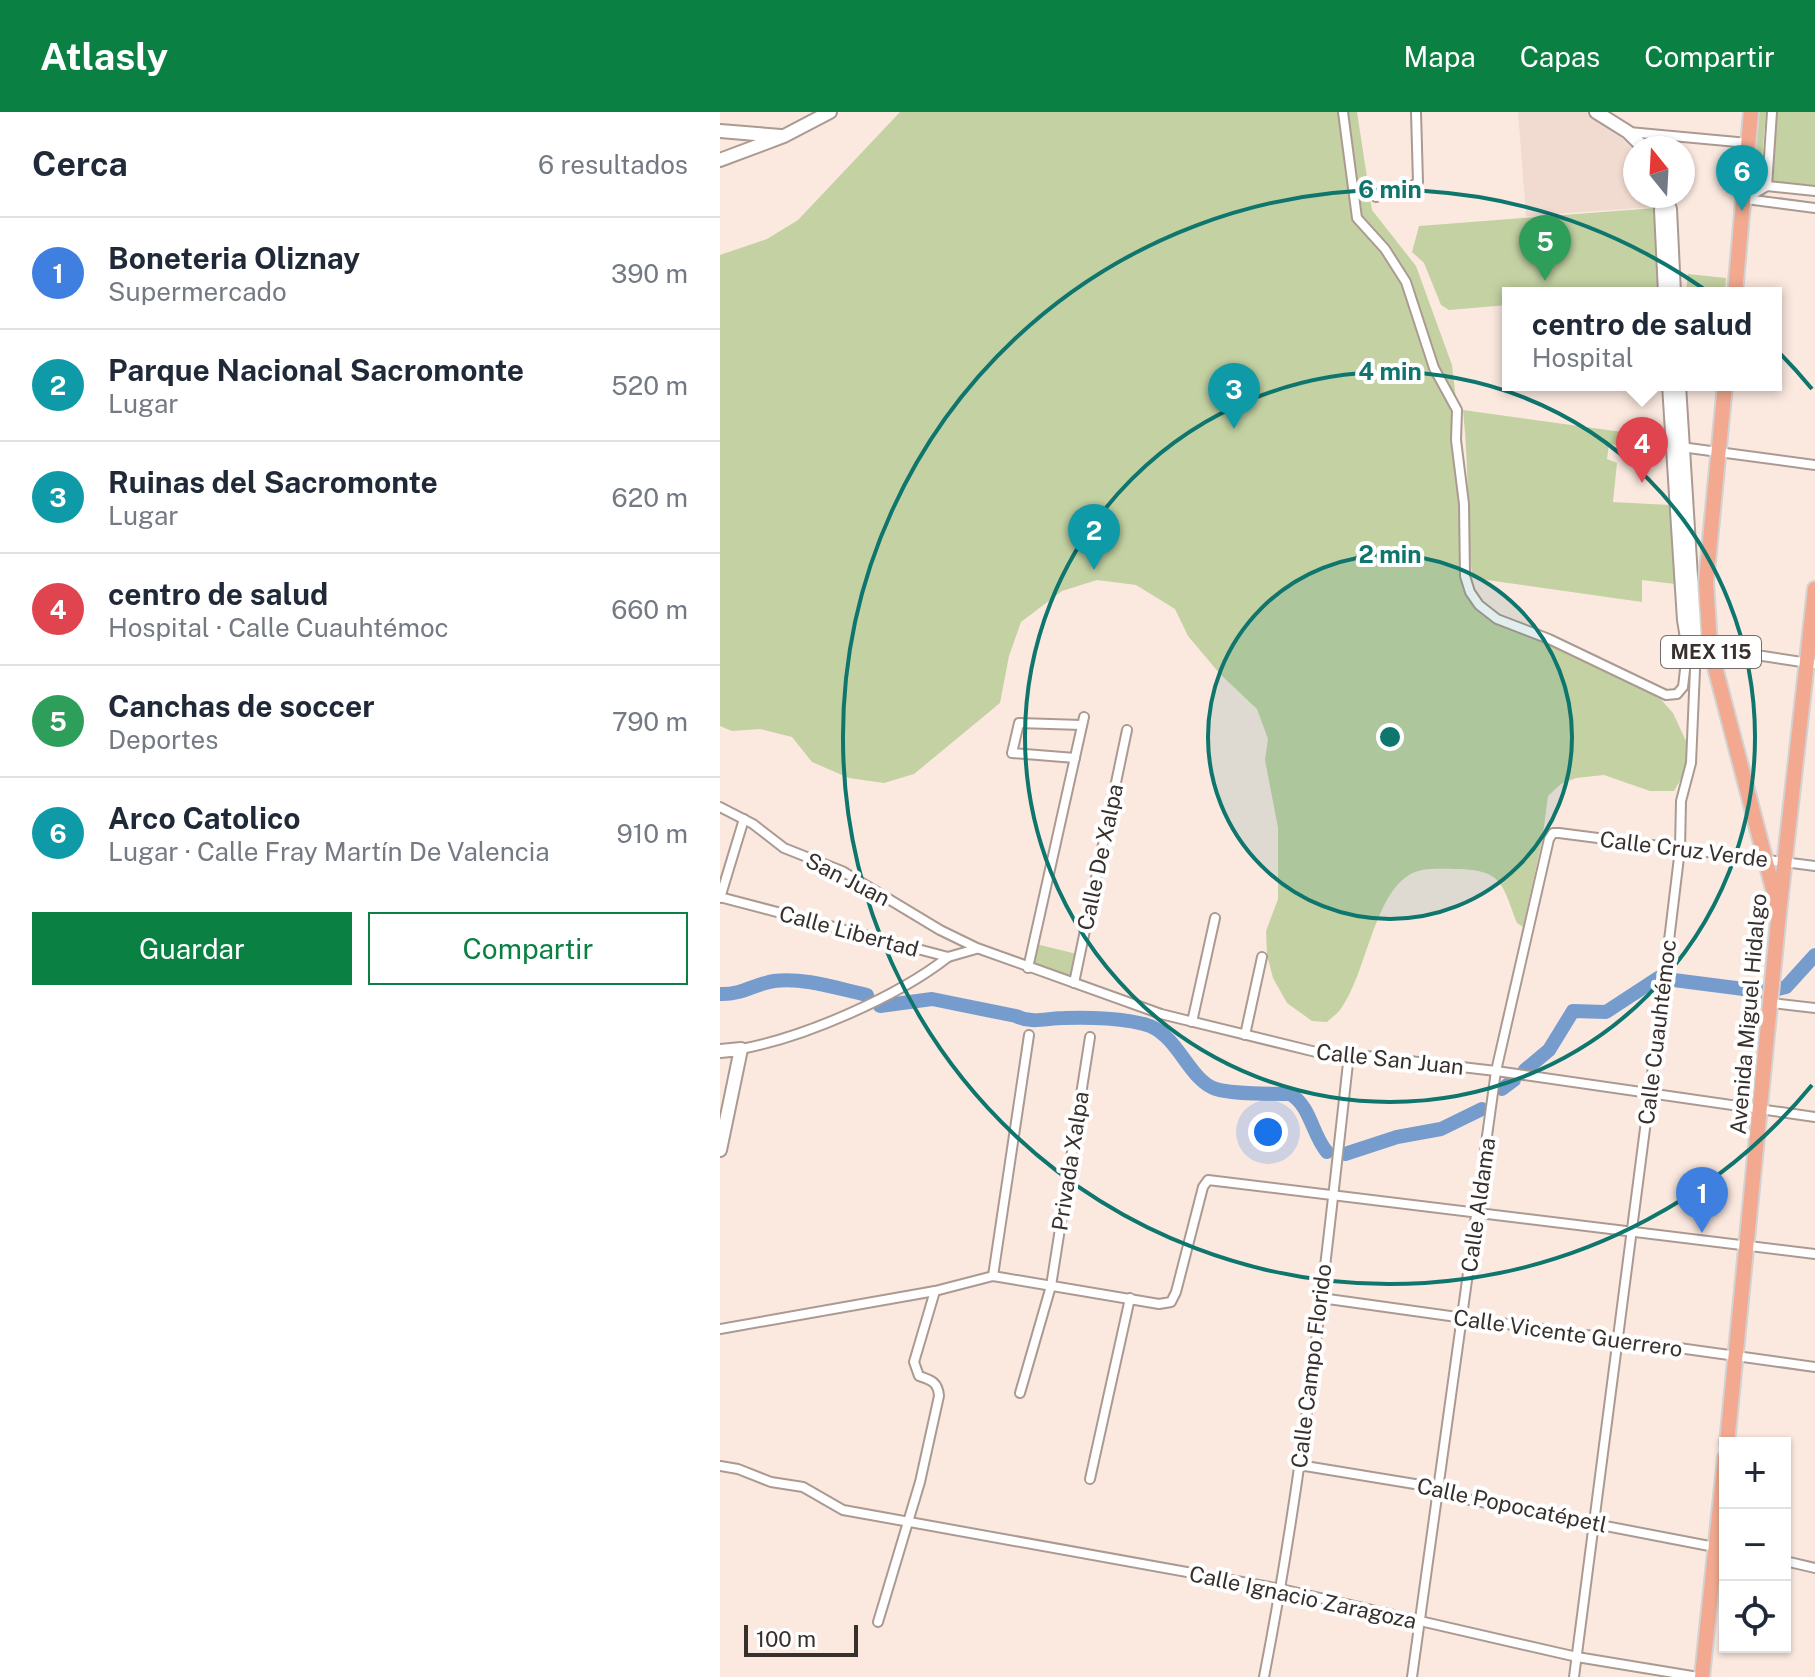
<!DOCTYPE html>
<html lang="es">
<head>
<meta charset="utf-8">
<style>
  :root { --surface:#fff; --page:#f2f2f3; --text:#1f2937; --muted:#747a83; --line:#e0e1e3; --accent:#0b8043 }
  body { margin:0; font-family:"Public Sans",sans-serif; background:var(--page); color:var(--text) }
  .controls { position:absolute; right:24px; bottom:24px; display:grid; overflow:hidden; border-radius:0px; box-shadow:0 2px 6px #0004 }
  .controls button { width:72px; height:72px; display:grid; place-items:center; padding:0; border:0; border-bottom:2px solid var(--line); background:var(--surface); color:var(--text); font:40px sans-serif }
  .compass { position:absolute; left:903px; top:24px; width:72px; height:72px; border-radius:50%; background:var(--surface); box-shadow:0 2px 6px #0004; rotate:342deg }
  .scale { position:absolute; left:24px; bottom:20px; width:114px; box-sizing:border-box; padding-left:8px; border:4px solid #37302c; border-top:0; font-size:22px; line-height:28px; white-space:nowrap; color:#37302c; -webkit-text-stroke:6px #fff; paint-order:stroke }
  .you { position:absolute; left:548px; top:1020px; width:28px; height:28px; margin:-20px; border:6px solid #fff; border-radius:50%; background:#1a73e8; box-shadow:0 0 0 12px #1a73e833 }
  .badge { display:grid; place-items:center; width:52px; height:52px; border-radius:50%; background:var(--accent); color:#fff; font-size:26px; font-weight:700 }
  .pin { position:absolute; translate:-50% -66px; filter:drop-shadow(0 2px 4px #0008) }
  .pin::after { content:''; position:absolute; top:42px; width:28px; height:24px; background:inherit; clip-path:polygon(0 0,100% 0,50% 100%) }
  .popup { position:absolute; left:782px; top:175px; width:280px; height:104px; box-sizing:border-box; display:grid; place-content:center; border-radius:0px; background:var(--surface); filter:drop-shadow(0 2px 6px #0005); font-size:26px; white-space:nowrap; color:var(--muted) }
  .popup b { font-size:30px; color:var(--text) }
  .popup::after { content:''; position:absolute; left:50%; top:100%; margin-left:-16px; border:16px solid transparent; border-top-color:var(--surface) }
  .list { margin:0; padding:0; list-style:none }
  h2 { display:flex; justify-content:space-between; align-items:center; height:104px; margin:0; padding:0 32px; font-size:34px }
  h2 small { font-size:26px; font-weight:400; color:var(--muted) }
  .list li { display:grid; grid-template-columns:52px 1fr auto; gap:24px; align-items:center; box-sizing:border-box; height:112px; padding:0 32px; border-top:2px solid var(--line) }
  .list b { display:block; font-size:30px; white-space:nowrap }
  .list p { margin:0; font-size:26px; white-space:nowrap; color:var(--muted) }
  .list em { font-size:26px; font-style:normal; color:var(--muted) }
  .actions { display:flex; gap:16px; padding:24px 32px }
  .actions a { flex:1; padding:18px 0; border:2px solid var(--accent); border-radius:0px; text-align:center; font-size:28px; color:var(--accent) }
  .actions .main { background:var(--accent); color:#fff }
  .icon { flex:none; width:44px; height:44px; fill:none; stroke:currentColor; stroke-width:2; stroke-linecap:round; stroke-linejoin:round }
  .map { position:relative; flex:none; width:1095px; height:1565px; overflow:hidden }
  header { display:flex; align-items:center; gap:48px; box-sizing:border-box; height:112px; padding:0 40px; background:var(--accent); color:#fff }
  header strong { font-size:38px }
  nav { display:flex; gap:44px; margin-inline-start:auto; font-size:28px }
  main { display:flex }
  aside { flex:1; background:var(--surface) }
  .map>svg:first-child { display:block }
</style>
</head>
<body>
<header>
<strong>Atlasly</strong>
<nav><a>Mapa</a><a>Capas</a><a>Compartir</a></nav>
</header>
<main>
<aside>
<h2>Cerca<small>6 resultados</small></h2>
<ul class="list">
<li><span class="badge" style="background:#3f7fe0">1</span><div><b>Boneteria Oliznay</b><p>Supermercado</p></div><em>390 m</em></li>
<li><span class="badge" style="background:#0f9aa8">2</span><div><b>Parque Nacional Sacromonte</b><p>Lugar</p></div><em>520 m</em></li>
<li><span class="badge" style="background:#0f9aa8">3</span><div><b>Ruinas del Sacromonte</b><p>Lugar</p></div><em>620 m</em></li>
<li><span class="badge" style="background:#e0444e">4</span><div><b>centro de salud</b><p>Hospital · Calle Cuauhtémoc</p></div><em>660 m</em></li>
<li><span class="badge" style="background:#2e9e5b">5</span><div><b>Canchas de soccer</b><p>Deportes</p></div><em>790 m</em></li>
<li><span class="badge" style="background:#0f9aa8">6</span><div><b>Arco Catolico</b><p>Lugar · Calle Fray Martín De Valencia</p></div><em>910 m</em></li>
</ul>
<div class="actions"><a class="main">Guardar</a><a>Compartir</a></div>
</aside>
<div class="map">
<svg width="1095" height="1565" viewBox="0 0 1095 1565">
  <rect width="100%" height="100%" fill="#fbe9e0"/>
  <!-- education -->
  <polygon fill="#f1dbd0" points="798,0 867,0 888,13 910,34 915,43 915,84 931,84 933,95 806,104"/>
  <!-- green -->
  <g fill="#c4d2a3">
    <path d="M 180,0 L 637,0 L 652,98 L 696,154 L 732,253 L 744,357 L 743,425 L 748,466 L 760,493 L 814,523 L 937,583 L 953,601 L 966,629 L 969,646 L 969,653 L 954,679 L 930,679 L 884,663 L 856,666 L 841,672 L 828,684 L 822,729 L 803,815 L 797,811 C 782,772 783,758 737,757 C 722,757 701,755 689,763 C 653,785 646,864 620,898 C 617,902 611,906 607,910 L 592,909 L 567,891 L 553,866 L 547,843 L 546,819 L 558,787 L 558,716 L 545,648 L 548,627 L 537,597 L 500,562 L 468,524 L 455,497 L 416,473 L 377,468 L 342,479 L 301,510 L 289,544 L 280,591 L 194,662 L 164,671 L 129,666 L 92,650 L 72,625 L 40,617 L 12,619 L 0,614 L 0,143 L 47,127 L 78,108 Z"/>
    <polygon points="1037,0 1046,0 1041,60 1038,61 1032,59"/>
    <polygon points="1057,0 1095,0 1095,76 1051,72"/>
    <polygon points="935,96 939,181 788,181 788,193 729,198 721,193 704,151 692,140 699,114"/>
    <polygon points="968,162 1006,166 1005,181 966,181"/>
    <path d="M 743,298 L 946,326 L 948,339 L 889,332 L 887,347 L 897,351 L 893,390 L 950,393 L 955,472 L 922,468 L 922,490 L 752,466 C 747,409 749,354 743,298 Z"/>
    <polygon points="316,832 357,842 353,867 311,852"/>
  </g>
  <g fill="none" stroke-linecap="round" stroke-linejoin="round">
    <!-- river -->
    <g stroke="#769cce" stroke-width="14">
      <path d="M 0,882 C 22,883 34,872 54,869 C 84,865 119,877 147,883"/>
      <path d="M 160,894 L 212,887 L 296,904 C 311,912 327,906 344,906 C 367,905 408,906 430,914 C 459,926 470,969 496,977 C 516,983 549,981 570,982 C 591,994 592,1023 607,1040"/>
      <polyline points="805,958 829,938 853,899 886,900 938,866 1047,880 1066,875 1095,843"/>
      <polyline points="782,977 794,968"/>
      <polyline points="625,1042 677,1025 721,1017 762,997"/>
    </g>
    <!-- street casing -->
    <g stroke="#ab9a91" stroke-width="12">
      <g id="street">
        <polyline points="623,0 637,106 665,137 686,170 714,256 737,298 736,328 744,392 745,464 750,480 759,493 777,507 829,527 946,583 957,582 963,575 968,532"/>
        <polyline points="909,20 1028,31"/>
        <polyline points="1047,74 1052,0"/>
        <polyline points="656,85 691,75 698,70 696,0"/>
        <polyline points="1025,87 1047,74 1095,79"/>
        <polyline points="1026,87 1095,96"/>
        <polyline points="961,335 1095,353"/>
        <polyline points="990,536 1095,552"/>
        <polyline points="355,646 292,641 299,611 362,613"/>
        <polyline points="0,695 33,712 64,736 122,759 220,818 257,836 441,902 596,940 629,942 776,959 1095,1005"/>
        <polyline points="0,785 228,845 256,837"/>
        <polyline points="0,786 24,707"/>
        <polyline points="308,856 364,605"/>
        <polyline points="354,871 407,618"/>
        <polyline points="1052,891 1095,896"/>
        <polyline points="472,910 495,806"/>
        <polyline points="525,923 542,845"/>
        <path d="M 21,937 C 85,925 177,885 228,845"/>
        <polyline points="273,1164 309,923"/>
        <polyline points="601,1186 1095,1255"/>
        <polyline points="0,1217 215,1179 273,1164 439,1192 451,1190 456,1180 483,1075 488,1068 1095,1142"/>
        <polyline points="300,1281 331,1174 370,925"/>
        <polyline points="579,1353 719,1376 730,1384 1005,1437"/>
        <polyline points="0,1354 18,1357 51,1370 83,1375 123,1398 561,1477 857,1545 978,1565"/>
        <polyline points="370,1367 410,1186"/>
        <polyline points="1065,1449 1095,1456"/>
        <path d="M 158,1510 L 200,1370 L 219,1284 C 218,1270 211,1268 199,1264 L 194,1250 L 215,1179"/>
        <path d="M 544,1565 C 584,1359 606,1150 629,942"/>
        <polyline points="692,1565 776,959 829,727 833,721 839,721 1095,754"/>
        <polyline points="854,1565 944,870 960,737 961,689 971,651 976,534"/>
      </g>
    </g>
    <!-- secondary casing -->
    <g stroke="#ab9a91" stroke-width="16">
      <g id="secondary">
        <polyline points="876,0 908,20 924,36"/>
        <polyline points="0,19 61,24"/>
        <polyline points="0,48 64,24 110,0"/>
        <polyline points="945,84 950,97 954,181"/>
        <polyline points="945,84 941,98 945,181"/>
        <polyline points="949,273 964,508 968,532 990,536"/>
        <polyline points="959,273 975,529"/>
        <polyline points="0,939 21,937 0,1038"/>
      </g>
    </g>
    <!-- primary casing -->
    <g stroke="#d3d1d1" stroke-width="18">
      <g id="primary">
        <polyline points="1015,181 1031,0"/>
        <polyline points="1005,273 986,470 990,536 1057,792"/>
        <polyline points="1007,1331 1059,800 1095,477"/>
        <polyline points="982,1565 1005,1346"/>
      </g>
    </g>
    <!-- street -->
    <use href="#street" stroke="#fff" stroke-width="8"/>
    <!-- secondary -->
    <use href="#secondary" stroke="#fff" stroke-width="12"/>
    <!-- primary -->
    <use href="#primary" stroke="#f2a98f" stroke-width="14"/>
  </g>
  <!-- distance rings -->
  <circle cx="670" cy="625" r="182" fill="#0f766e" fill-opacity=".12"/>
  <g fill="none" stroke="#0f766e" stroke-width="4">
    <circle cx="670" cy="625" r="182"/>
    <circle cx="670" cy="625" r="365"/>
    <path d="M1092 973A547 547 0 1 1 1092 277"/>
  </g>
  <g text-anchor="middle" stroke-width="8" stroke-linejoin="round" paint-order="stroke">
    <!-- shield labels -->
    <rect fill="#fff" stroke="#736e6b" stroke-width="2" x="941" y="524" width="100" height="32" rx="6"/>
    <g font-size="20" font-weight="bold" fill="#37302c">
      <text x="991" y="547">MEX 115</text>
    </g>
    <!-- street labels -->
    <g font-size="22" fill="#37302c" stroke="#fff">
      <text transform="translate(964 737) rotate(7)" y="8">Calle Cruz Verde</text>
      <text transform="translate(380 745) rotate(-78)" y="8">Calle De Xalpa</text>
      <text transform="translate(128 767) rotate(27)" y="8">San Juan</text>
      <text transform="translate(129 819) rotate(15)" y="8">Calle Libertad</text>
      <text transform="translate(1028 902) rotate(-85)" y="8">Avenida Miguel Hidalgo</text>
      <text transform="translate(937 920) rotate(-83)" y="8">Calle Cuauhtémoc</text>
      <text transform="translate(670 947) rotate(6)" y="8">Calle San Juan</text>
      <text transform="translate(350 1049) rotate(-81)" y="8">Privada Xalpa</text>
      <text transform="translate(758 1093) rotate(-82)" y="8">Calle Aldama</text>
      <text transform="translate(848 1221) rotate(8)" y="8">Calle Vicente Guerrero</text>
      <text transform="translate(591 1254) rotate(-83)" y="8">Calle Campo Florido</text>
      <text transform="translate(792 1393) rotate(12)" y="8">Calle Popocatépetl</text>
      <text transform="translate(583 1485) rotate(12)" y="8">Calle Ignacio Zaragoza</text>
    </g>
  </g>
  <circle cx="670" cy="625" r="12" fill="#0f766e" stroke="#fff" stroke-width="4"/>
  <g font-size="24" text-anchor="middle" font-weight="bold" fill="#0f766e" stroke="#fff" stroke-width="8" stroke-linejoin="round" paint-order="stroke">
    <text x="670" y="86">6 min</text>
    <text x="670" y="268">4 min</text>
    <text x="670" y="451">2 min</text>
  </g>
</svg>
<div class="controls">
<button>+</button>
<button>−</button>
<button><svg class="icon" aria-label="locate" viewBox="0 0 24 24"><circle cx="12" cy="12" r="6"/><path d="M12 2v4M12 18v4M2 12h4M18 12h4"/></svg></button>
</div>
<svg class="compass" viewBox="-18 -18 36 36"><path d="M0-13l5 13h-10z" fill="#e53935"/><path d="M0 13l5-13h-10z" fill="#747a83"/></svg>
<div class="scale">100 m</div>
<div class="you"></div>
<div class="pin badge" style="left:982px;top:1121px;background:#3f7fe0">1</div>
<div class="pin badge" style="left:374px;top:458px;background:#0f9aa8">2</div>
<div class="pin badge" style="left:514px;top:317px;background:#0f9aa8">3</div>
<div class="pin badge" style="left:922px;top:371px;background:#e0444e">4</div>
<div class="popup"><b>centro de salud</b>Hospital</div>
<div class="pin badge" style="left:825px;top:169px;background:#2e9e5b">5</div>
<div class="pin badge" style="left:1022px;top:99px;background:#0f9aa8">6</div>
</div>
</main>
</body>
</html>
